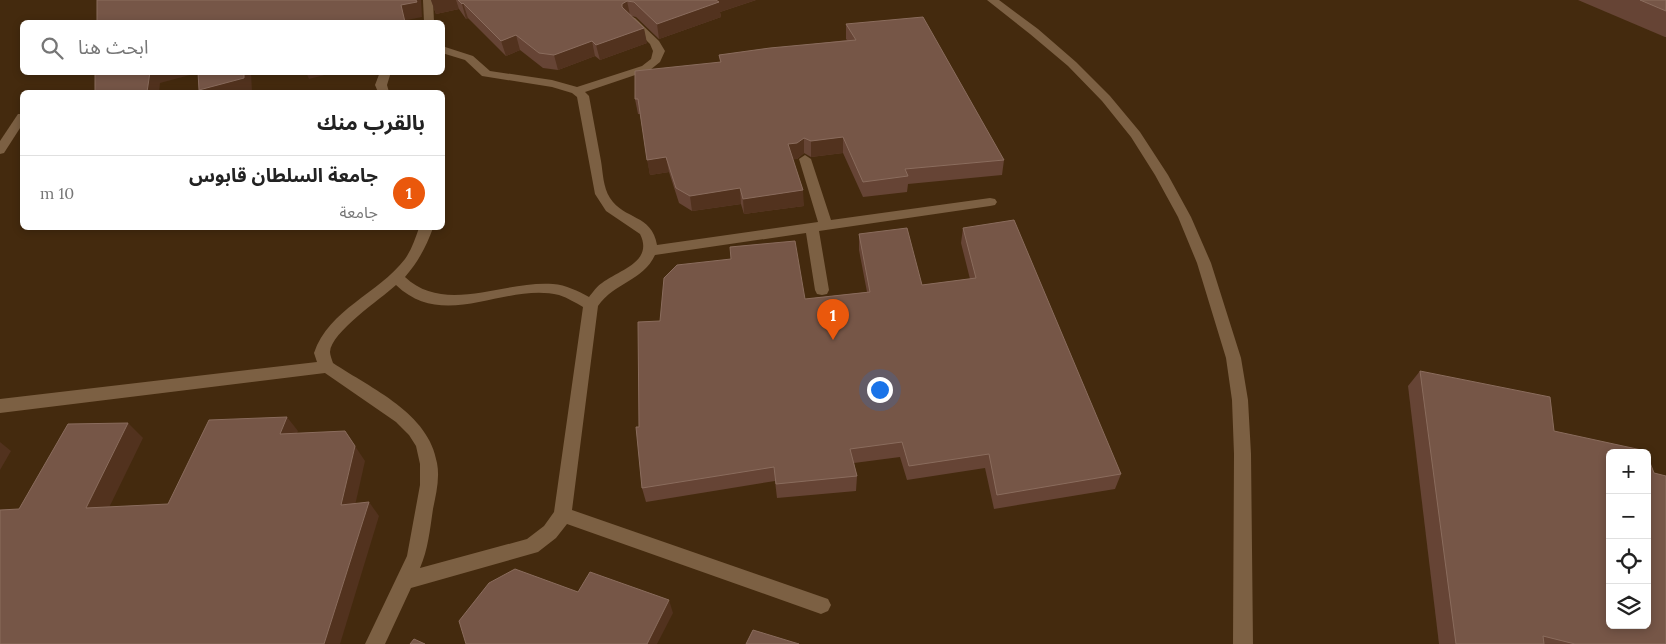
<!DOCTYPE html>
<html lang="ar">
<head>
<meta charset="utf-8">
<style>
  :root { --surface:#fff; --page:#f2f2f2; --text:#222; --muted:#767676; --line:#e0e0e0; --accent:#ea580c }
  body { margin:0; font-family:Lora,"Noto Sans Arabic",serif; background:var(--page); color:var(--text); direction:rtl }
  .controls { position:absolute; right:15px; bottom:15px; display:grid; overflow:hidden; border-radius:8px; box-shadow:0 2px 8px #0003 }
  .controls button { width:45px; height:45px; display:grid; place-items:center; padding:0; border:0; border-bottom:1px solid var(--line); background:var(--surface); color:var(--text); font:25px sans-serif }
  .you { position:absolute; left:879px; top:389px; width:18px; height:18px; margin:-12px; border:4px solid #fff; border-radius:50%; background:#1a73e8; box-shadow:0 0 0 8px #1a73e833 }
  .badge { display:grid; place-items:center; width:32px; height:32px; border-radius:50%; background:var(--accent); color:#fff; font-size:16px; font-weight:700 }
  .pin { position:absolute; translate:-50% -41px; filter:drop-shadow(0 1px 2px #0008) }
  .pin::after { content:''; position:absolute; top:26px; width:18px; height:15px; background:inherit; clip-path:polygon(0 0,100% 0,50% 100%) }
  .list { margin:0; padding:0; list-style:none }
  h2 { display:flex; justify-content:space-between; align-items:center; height:65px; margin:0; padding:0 20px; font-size:21px }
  h2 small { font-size:16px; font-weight:400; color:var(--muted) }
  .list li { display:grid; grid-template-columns:32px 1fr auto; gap:15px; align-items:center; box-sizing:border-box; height:75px; padding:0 20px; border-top:1px solid var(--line) }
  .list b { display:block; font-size:19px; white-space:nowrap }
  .list p { margin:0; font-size:16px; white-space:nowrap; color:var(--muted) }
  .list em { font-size:16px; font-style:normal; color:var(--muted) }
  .icon { flex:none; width:28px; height:28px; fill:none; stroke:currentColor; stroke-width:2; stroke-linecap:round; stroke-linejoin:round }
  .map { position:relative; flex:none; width:1666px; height:644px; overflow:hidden; direction:ltr }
  .search { position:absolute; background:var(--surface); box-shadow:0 2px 8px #0003; left:20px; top:20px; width:425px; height:55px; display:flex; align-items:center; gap:12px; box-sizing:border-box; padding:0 18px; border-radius:8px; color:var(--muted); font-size:19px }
  .panel { position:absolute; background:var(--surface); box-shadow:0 2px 8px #0003; left:20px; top:90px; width:425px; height:140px; border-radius:8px; direction:rtl }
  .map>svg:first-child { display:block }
</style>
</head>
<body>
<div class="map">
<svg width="1666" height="644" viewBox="0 0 1666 644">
  <rect width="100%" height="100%" fill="#442a0e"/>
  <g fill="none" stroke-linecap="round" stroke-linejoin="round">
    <!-- minor -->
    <g fill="#7c6043" fill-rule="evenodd">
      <polygon points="423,0 433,0 434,22 424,22"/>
      <polygon points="987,0 999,0 1038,29 1076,62 1110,96 1140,132 1168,175 1191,217 1211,263 1241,358 1248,400 1251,454 1253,644 1233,644 1234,454 1232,400 1226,358 1197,263 1178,217 1155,175 1131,137 1102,101 1068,66 1030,34"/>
      <path d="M 631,17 L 635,18 L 659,41 L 665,51 L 660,62 L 650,70 L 585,92 L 589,96 C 593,118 597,139 601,161 C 603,173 603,187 610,198 C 624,220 652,214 657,245 L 818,222 L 799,159 L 805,155 L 811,159 L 831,220 L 990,198 L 995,199 L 997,202 L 995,205 L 990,206 L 819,231 L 829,290 L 827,294 L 822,295 L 817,294 L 815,290 L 806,233 L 655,255 C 643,281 615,282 598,306 L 572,510 L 828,599 L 831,605 L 828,611 L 821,614 L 567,524 L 556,538 L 538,552 L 411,588 L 385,644 L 365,644 L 407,556 L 420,485 L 420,464 L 416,446 L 409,435 L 396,422 L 325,373 L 0,413 L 0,399 L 317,362 L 314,353 C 329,309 378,294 405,259 C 412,249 415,239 419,228 L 433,228 C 426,247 418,262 405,277 C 445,315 505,280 553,284 C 566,285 578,291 589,297 C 593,292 597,286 602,283 C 619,270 654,262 640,234 L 606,211 L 595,194 L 577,97 L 572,93 L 552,87 L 482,76 L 465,60 L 442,53 L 442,46 L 473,56 L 490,71 L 552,80 L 577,87 L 642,66 L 651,59 L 653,51 L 650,44 L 626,20 ZM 396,285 C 445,332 505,282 559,295 C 568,298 576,303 583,307 L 554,512 L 544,526 L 527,539 L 420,568 C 428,550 430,529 433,509 C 436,494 440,478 437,463 C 429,413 372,389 333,363 C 332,360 330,355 330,352 C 331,332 381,299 396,285 Z"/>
      <polygon points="380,72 391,72 387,85 389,92 378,92 375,85"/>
      <polygon points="18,114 22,114 22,125 4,153 0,154 0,141"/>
    </g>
  </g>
  <!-- wall -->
  <g fill="#664435">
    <polygon points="431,0 756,0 720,12 721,17 659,39 636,17 631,16 647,43 600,60 595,56 558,70 543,68 520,50 506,56 468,18 466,19 459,9 436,14"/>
    <polygon points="1578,0 1666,0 1666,37 1665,37"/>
    <polygon points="846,24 1004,160 1002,175 908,184 907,192 863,197 843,153 811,157 804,153 797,159 793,159 804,206 744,214 741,204 692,211 679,203 669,172 650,175 640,114 638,114 635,99 720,62 719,55 847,40 846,39"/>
    <polygon points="963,228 1121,474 1115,489 994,509 985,468 907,480 900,457 854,463 857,476 856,491 777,498 775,481 646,502 642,488 639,427 660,321 805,299 867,292 859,250 859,234 922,285 970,279 961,243"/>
    <polygon points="1420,371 1666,644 1439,644 1408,386"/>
  </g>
  <!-- shaded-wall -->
  <g fill="#52321e">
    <polygon points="416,0 421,0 422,17 407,20 407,22 405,22 401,5"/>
    <polygon points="431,0 456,0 459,9 436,14"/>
    <polygon points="714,0 756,0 720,12 721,17 659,39 657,24"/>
    <polygon points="627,1 630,15 622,7 622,4"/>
    <polygon points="463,3 468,18 466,19 462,4"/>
    <polygon points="644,28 647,43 600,60 596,45"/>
    <polygon points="516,35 520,50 506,56 501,41"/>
    <polygon points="592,41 595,56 558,70 554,55"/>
    <polygon points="150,72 201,72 160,83 159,92 147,92"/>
    <polygon points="244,72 251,72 252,92 201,92 199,90"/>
    <polygon points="306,72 336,72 309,79"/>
    <polygon points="843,137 843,153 811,157 811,141"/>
    <polygon points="804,138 804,153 797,159 788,160 788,144"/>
    <polygon points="666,157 669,172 650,175 647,160"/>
    <polygon points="740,188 741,204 692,211 690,196"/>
    <polygon points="803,190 804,206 744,214 743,199"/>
    <polygon points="287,417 298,431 291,448 280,434"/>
    <polygon points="128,423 143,438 102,522 86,508"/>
    <polygon points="0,442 11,451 0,470"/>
    <polygon points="355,446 365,461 352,519 341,505"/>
    <polygon points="369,502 379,516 340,644 324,644"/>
    <polygon points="669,600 673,613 657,644 647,644"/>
  </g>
  <!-- building -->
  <g fill="#765647" stroke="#8a6c5d">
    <polygon points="97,0 416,0 417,2 401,5 405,22 97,22"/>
    <polygon points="458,0 716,0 719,2 657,24 634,2 627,1 622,4 622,7 644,28 596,45 592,41 554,55 539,53 516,35 501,41 463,3 462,4"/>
    <polygon points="1640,0 1666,0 1666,11"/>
    <polygon points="923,17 1004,160 905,169 908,176 863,182 843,137 811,141 804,138 797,143 788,144 803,190 743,199 740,188 690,196 676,188 666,157 647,160 638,99 635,99 635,71 721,62 719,55 770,48 856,40 846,24"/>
    <polygon points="95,72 150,72 147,92 95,92"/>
    <polygon points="198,72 244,72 244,78 199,90"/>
    <polygon points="1014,220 1121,474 997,495 989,454 909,466 902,442 850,449 857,476 776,484 774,467 642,488 636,427 639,427 638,322 660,321 664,278 677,265 731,259 730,247 795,241 805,299 870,292 859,234 907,228 922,285 976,278 963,228"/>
    <polygon points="1420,371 1550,397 1554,431 1646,451 1646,453 1610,453 1610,625 1647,625 1647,455 1654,473 1666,476 1666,644 1575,644 1543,636 1544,644 1456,644"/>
    <polygon points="287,417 280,434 345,431 355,446 341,505 369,502 324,644 0,644 0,510 19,509 68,424 128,423 86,508 168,504 209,420"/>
    <polygon points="515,569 578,592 590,572 669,600 647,644 466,644 459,621 489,583"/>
    <polygon points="753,630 799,644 746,644"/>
    <polygon points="414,639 425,644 410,644"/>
  </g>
</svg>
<div class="controls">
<button>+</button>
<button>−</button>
<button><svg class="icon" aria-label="locate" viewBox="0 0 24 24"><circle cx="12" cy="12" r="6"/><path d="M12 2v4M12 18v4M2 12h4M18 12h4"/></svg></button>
<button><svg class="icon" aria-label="layers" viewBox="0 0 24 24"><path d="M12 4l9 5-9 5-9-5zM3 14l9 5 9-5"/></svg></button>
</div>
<div class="you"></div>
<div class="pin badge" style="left:833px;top:340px">1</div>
<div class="search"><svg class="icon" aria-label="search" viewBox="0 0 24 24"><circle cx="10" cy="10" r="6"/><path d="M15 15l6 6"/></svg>ابحث هنا</div>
<section class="panel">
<h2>بالقرب منك<small></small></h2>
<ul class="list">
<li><span class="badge">1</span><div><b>جامعة السلطان قابوس</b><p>جامعة</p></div><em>10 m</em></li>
</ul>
</section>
</div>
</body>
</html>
